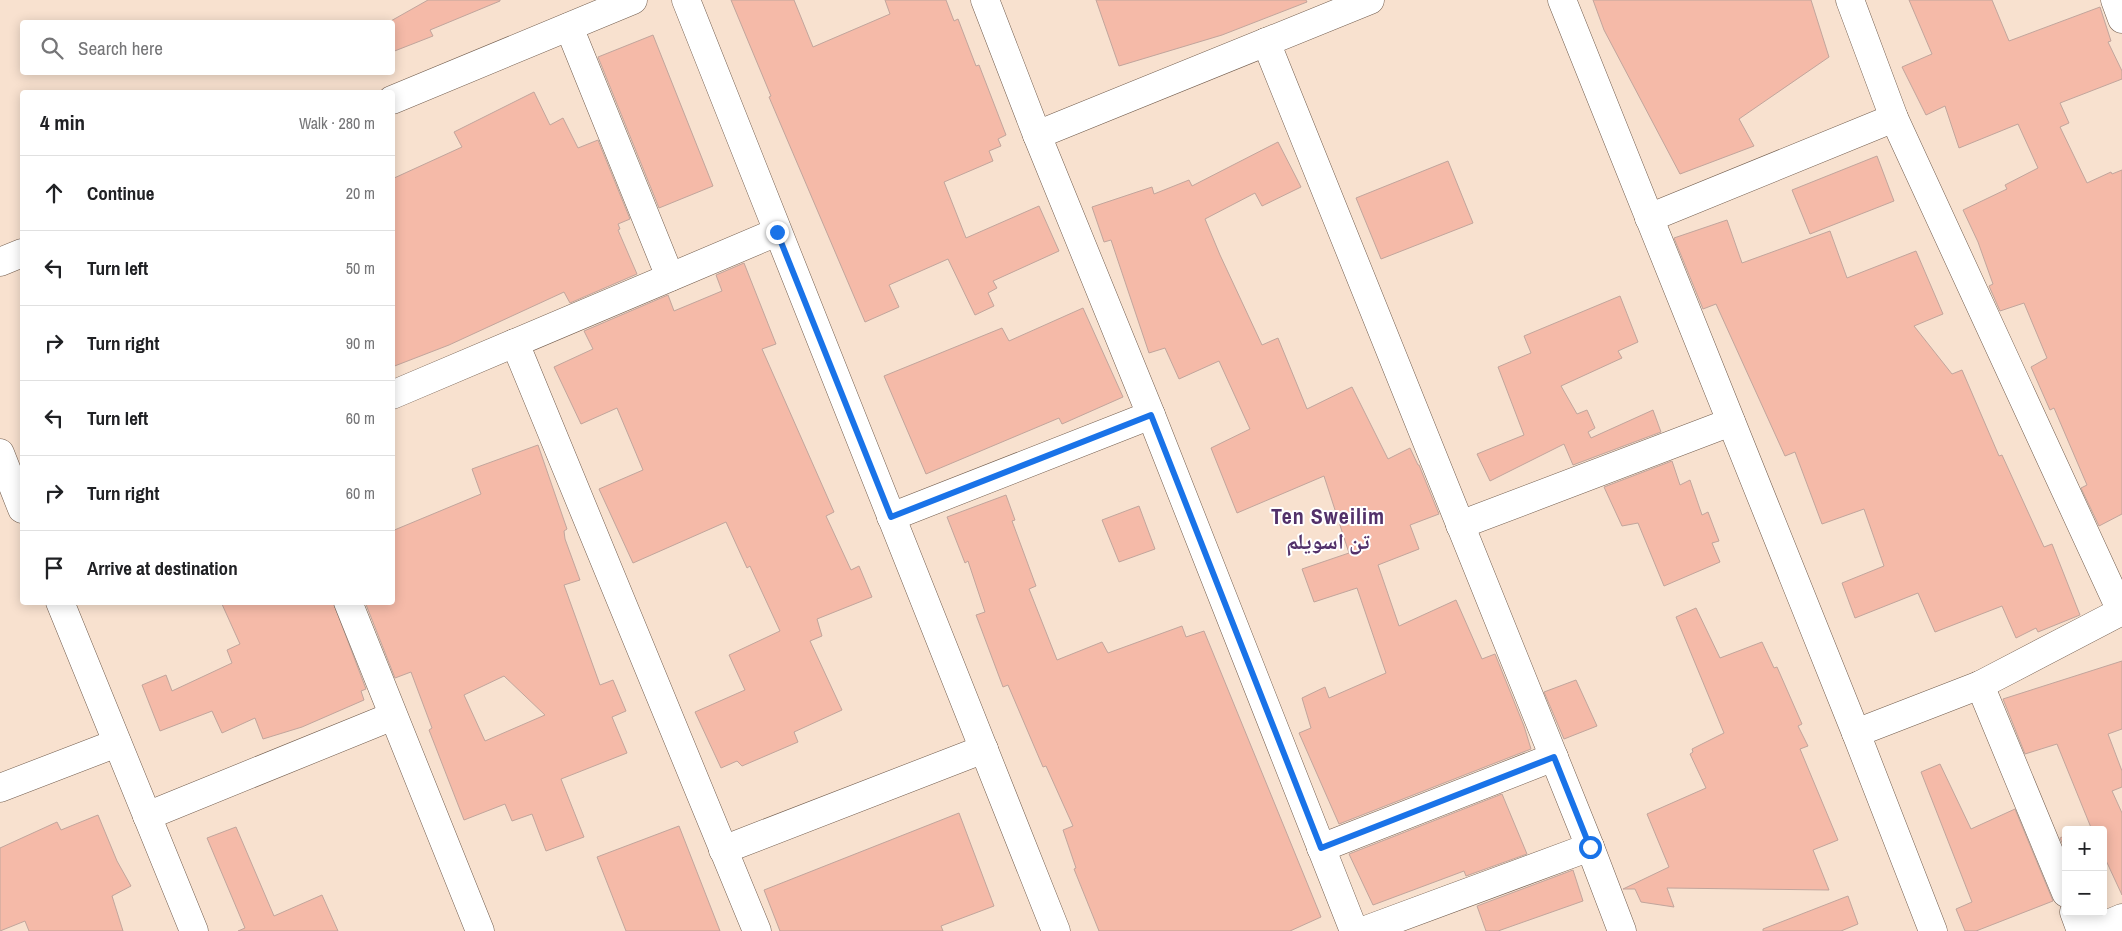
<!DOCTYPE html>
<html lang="en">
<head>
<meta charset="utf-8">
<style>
  :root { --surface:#fff; --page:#f2f2f2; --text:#202124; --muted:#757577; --line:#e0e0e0 }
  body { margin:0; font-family:"Archivo Narrow","Noto Naskh Arabic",sans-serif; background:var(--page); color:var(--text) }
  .controls { position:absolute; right:15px; bottom:15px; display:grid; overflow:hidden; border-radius:5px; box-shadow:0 2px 12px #0003 }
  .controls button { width:45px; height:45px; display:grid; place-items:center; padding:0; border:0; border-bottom:1px solid var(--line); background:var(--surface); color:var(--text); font:25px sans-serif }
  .stop { position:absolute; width:15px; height:15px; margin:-11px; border:4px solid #1a73e8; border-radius:50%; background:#fff }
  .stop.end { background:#1a73e8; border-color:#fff; box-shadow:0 1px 5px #0008 }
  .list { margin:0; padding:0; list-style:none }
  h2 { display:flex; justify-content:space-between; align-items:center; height:65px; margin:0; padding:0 20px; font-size:21px }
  h2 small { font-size:16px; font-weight:400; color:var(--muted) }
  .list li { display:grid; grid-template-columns:32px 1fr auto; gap:15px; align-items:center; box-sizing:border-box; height:75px; padding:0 20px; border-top:1px solid var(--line) }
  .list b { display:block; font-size:19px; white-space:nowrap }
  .list em { font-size:16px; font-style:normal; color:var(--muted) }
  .icon { flex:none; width:28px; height:28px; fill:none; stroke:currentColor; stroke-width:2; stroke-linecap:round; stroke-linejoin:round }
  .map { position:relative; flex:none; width:2122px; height:931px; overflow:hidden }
  .search { position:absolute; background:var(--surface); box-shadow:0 2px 12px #0003; left:20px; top:20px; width:375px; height:55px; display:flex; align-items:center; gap:12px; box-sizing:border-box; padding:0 18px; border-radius:5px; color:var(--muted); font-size:19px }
  .panel { position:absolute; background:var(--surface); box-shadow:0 2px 12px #0003; left:20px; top:90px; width:375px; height:515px; border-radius:5px }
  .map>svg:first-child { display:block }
</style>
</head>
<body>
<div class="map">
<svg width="2122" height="931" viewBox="0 0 2122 931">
  <rect width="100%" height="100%" fill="#f8e1cf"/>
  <!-- building -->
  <g fill="#f5baa8" stroke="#c1a59c" fill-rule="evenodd">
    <polygon points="428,0 500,0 500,1 430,30 433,36 392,52 392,22 389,22"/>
    <polygon points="731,0 794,0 813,47 890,14 885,0 946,0 954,21 958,19 976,66 979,65 1006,135 998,139 1001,146 989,151 993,161 944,182 966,238 1039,206 1059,251 993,281 997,288 988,293 994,306 975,315 948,259 889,285 899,307 865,322 769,97 771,96"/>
    <polygon points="1096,0 1306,0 1307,2 1222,35 1119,66"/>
    <polygon points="1593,0 1811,0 1829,57 1739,119 1754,146 1680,174 1604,30"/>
    <polygon points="1909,0 1992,0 2009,41 2100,7 2111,41 2108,42 2122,71 2122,79 2060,103 2069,123 2060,127 2087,183 2111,172 2112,174 2122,170 2122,514 2099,526 2081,488 2087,485 2054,408 2050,410 2031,367 2047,358 2024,303 2000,311 1989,286 1993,284 1978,242 1963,210 2007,189 2005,185 2038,168 2018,124 1959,148 1945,106 1926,115 1902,67 1932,54"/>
    <polygon points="653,35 713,186 659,208 598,57"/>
    <polygon points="534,92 550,125 563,118 578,148 598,140 630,219 618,224 620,229 618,230 637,274 570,303 564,292 449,345 392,367 392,179 462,147 454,132"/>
    <polygon points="1278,142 1301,187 1262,206 1255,193 1205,219 1220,255 1262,345 1278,338 1307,409 1352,387 1388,459 1410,448 1418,465 1419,465 1439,514 1410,525 1419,549 1378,565 1399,626 1456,600 1482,659 1495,654 1524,726 1531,749 1339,824 1299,733 1311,728 1302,698 1325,687 1329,698 1386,673 1357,588 1314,602 1302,569 1349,553 1324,476 1237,513 1211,448 1250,429 1219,361 1179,379 1165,348 1149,353 1111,240 1104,242 1092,207 1152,187 1154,194 1189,180 1192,186"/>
    <polygon points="1877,156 1894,201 1810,234 1792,190"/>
    <polygon points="1448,161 1473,223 1381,259 1356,198"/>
    <polygon points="1727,220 1742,263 1830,231 1847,278 1916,251 1943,314 1914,326 1952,374 1962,370 1999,456 2002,455 2044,547 2052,544 2080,615 2038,632 2036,628 2016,638 2002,606 1935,632 1918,593 1855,618 1842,583 1884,566 1864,509 1822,524 1795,452 1785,456 1716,304 1703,309 1674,238"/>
    <polygon points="744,263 776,344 762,349 834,512 826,516 851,570 859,566 872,597 817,619 822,636 810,641 842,710 794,732 798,742 742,766 737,761 721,768 695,712 745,690 729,655 780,631 750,566 747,568 726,522 633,563 599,489 643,470 617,408 581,424 554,367 593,349 584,331 668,295 674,311 722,291 716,275"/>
    <polygon points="1620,296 1638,342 1618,351 1622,358 1561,386 1577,414 1587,410 1595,428 1588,432 1591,438 1653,410 1661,432 1573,465 1564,444 1490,481 1477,454 1524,435 1498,367 1531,353 1524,336"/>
    <polygon points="1083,308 1123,397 1062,424 1059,418 926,474 884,376 1002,328 1009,341"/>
    <path d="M 538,445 L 567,529 L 564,531 L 565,539 L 580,580 L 564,585 L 600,685 L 613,680 L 626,711 L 612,717 L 627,753 L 561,779 L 584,837 L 546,851 L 532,814 L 512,821 L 505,804 L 464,820 L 429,730 L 432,728 L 411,672 L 395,678 L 365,602 L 392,602 L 392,531 L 481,494 L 472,469 ZM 504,676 L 545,715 L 485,741 L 464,695 Z"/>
    <polygon points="1672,461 1680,485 1690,480 1702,515 1708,512 1719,541 1712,543 1720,562 1664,586 1638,523 1622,526 1604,487"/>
    <polygon points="1006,495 1015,520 1012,521 1036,586 1029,589 1057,660 1102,642 1108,653 1182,626 1186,637 1204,631 1321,917 1290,931 1099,931 1074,869 1076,868 1063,830 1073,826 1046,766 1043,767 1008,685 1003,687 976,615 985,612 968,561 965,563 947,517"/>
    <polygon points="1139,506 1155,549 1119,562 1102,520"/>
    <polygon points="221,602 333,602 366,689 361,691 364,700 302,727 263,739 255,718 222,733 212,711 160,731 142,685 166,675 172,691 232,663 227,650 240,644"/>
    <polygon points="1696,608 1720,658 1762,642 1774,668 1777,667 1802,724 1798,726 1808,746 1800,749 1838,840 1813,850 1829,890 1667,888 1674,907 1641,902 1635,889 1623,889 1669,867 1647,814 1706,788 1690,754 1693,752 1692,749 1724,733 1676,617"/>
    <polygon points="2122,661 2122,729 2108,734 2122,771 2122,787 2112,791 2122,813 2122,895 2103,854 2103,830 2092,830 2057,744 2025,754 2003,699"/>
    <polygon points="1576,680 1597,726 1564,739 1544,692"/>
    <polygon points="1940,764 1971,829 2015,809 2053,901 1976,931 1965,931 1956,909 1972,902 1921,772"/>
    <polygon points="1502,794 1527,854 1466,876 1464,871 1373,905 1349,854"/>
    <polygon points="959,813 994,906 941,926 943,931 780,931 764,890"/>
    <polygon points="98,815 117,861 131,886 112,896 123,931 29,931 25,921 0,931 0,848 57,822 61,830"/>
    <polygon points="679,826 720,931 626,931 597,857"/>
    <polygon points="236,827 274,916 322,895 338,931 238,931 245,928 207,838"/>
    <polygon points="2066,835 2066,852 2060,838"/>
    <polygon points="1573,870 1583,901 1498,931 1486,931 1477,906"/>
    <polygon points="1848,896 1858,924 1841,931 1763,931 1763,929"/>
  </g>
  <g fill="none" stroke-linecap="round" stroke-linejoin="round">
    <!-- minor casing -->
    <g stroke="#715c4d" stroke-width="29">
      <g id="minor">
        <polyline points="686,0 1056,931"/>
        <polyline points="985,0 1037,135 1151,415 1354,931"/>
        <polyline points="1562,0 1856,733 1933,931"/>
        <polyline points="1850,0 1894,118 2121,611"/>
        <polyline points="2115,0 2122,19"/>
        <polyline points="569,27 670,277"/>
        <polyline points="1266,42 1590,847"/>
        <polyline points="392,100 633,0"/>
        <polyline points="1037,135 1370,0"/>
        <polyline points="1649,218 1894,118"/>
        <polyline points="0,262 22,253"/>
        <polyline points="515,343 757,931"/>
        <polyline points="392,395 777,232"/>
        <polyline points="0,453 22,509"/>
        <polyline points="891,517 1151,415"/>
        <polyline points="1460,525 1731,422"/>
        <polyline points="60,602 194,931"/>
        <polyline points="348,602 480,931"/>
        <polyline points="1980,685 2066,893"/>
        <polyline points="1856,733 1980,685 2122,611"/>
        <polyline points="0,788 117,743"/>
        <polyline points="147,816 393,716"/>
        <polyline points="1321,848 1554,757"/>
        <polyline points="723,850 984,749"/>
        <polyline points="2074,912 2081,931"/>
        <polyline points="1363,931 1590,847 1622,931"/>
        <polyline points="2091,931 2122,918"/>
      </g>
    </g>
    <!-- minor -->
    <use href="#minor" stroke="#fff" stroke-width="28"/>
  </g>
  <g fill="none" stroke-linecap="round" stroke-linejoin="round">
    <!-- route -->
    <polyline stroke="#1a73e8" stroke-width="6" points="777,232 891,517 1151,415 1321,848 1554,757 1590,847"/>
  </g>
  <g text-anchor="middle" stroke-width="4" stroke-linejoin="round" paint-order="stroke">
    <!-- district labels -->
    <g font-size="22" font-weight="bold" letter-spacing="1" fill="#52316a" stroke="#fff">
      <text x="1328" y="524">Ten Sweilim<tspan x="1328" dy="25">تن اسويلم</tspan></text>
    </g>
  </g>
</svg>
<div class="controls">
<button>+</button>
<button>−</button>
</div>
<div class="stop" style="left:1590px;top:847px"></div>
<div class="stop end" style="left:777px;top:232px"></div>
<div class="search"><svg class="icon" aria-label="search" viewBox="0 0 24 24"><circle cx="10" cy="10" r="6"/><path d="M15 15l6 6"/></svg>Search here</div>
<section class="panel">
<h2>4 min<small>Walk · 280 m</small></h2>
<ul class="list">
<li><svg class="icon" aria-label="ahead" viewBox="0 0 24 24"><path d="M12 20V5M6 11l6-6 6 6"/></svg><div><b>Continue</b></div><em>20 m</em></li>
<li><svg class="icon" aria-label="left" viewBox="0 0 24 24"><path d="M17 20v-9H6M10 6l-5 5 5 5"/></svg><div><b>Turn left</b></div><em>50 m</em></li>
<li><svg class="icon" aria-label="right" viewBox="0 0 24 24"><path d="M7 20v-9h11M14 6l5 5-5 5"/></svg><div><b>Turn right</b></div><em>90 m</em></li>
<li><svg class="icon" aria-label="left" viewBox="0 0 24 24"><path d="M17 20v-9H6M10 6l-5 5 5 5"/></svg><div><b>Turn left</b></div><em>60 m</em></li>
<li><svg class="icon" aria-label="right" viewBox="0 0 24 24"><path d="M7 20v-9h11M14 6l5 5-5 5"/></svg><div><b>Turn right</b></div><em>60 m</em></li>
<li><svg class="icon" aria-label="arrive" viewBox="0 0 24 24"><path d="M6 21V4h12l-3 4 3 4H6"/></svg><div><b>Arrive at destination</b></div></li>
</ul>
</section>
</div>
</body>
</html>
